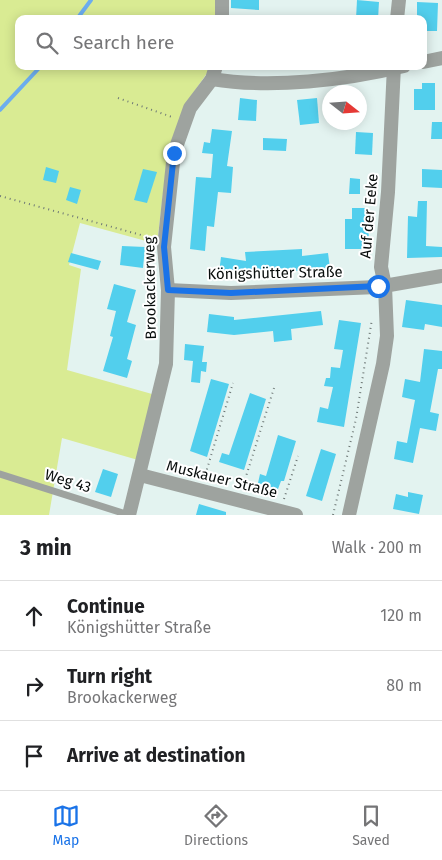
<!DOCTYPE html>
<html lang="en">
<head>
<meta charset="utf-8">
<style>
  :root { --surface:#fff; --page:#f2f2f2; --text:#202124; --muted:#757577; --line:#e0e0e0; --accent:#1a73e8 }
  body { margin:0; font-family:"Fira Sans",sans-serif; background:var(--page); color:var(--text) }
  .compass { position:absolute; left:322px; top:85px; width:45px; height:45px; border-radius:50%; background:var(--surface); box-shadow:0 2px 12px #0003; rotate:107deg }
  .stop { position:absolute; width:15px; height:15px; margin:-11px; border:4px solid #1a73e8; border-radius:50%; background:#fff }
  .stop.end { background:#1a73e8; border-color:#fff; box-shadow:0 1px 5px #0008 }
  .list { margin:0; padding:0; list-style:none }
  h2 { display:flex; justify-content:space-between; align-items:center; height:65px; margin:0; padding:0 20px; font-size:21px }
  h2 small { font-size:16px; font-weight:400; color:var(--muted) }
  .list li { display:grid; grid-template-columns:32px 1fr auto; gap:15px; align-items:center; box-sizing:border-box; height:70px; padding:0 20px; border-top:1px solid var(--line) }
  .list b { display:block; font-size:19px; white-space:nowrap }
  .list p { margin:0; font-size:16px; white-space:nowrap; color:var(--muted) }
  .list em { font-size:16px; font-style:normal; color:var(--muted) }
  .icon { flex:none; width:28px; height:28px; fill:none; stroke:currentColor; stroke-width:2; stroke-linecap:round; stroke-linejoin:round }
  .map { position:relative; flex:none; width:442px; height:515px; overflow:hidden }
  .search { position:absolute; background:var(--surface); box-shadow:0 2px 12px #0003; left:15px; right:15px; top:15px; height:55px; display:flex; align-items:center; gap:12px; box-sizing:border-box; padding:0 18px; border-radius:10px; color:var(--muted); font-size:19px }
  .sheet { height:275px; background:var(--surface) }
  nav { display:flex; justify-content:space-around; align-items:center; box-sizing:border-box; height:70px; border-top:1px solid var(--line); background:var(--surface); font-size:14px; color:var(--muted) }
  nav a { display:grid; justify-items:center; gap:2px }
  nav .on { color:var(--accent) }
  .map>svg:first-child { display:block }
</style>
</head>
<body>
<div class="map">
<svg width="442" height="515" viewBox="0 0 442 515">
  <rect width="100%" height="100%" fill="#e3f3f0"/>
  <!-- green -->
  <polygon fill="#d9eb93" points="0,0 219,0 218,19 19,19 19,66 212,66 184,106 168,151 157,244 80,223 69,265 81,269 67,370 152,394 138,460 62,438 49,515 0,515"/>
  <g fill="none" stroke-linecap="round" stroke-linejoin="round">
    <!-- stream -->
    <g stroke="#6cadee" stroke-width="4">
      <polyline points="77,19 91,0"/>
      <polyline points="0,110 41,66"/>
    </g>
  </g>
  <!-- building -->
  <g fill="#52cfed">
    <polygon points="231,0 259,0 259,10 231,8"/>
    <polygon points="357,0 379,2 378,19 356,19"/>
    <polygon points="417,2 438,3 437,31 423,31 423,19 417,19"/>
    <polygon points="422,83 435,83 435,110 414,110 414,89 422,89"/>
    <polygon points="240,98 257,100 256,121 238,120"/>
    <polygon points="317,98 319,123 300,125 297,100"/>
    <polygon points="432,122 442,122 442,139 431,139"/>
    <polygon points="212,129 232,131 227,166 233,167 231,193 218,192 214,227 207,226 205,251 190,249 196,177 211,178 213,154 202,153 204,142 210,143"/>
    <polygon points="356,132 373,133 372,155 355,154"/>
    <polygon points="263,138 287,139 286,151 263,150"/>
    <polygon points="46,167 59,171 56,183 43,180"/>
    <polygon points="143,169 157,172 147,203 134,200"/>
    <polygon points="422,169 442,170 442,188 422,187"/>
    <polygon points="350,178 360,179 360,194 349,194"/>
    <polygon points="70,187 81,190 77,204 66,200"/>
    <polygon points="418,201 427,201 426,246 442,247 442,257 407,258 408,216 417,217"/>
    <polygon points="352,208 368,208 369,249 345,249 345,219 352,219"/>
    <polygon points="122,246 145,247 143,268 120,265"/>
    <polygon points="302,249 302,256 328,253 330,268 268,273 268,276 248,277 219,273 221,257 246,261 245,252"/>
    <polygon points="71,253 101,261 98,270 68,262"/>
    <polygon points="114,284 136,290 127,322 136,325 127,359 132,361 127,378 103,371 113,337 110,336 116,311 107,309"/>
    <polygon points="406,300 442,305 442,327 425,324 424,330 402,327"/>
    <polygon points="321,311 323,325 291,329 292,340 274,342 273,331 234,335 207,332 209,314 234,317 234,320"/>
    <polygon points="339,320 361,323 344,427 317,422 320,407 328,409 333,387 324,386 326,378 330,378 331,367 340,368 343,350 334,349"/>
    <polygon points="185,344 204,346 202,362 207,362 206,372 201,371 200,383 191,382 193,361 184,360"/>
    <polygon points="424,349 442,351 442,369 438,369 430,412 439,414 436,431 420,428 413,463 394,459 397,441 407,443 415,400 402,397 405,379 420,382"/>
    <polygon points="211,379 229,384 207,457 190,451"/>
    <polygon points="250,393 266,399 244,470 219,462 222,453 229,455"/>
    <polygon points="278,435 296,441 284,481 281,481 278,489 258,483 260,474 266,476"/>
    <polygon points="321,449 336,454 322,501 306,496"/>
    <polygon points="103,469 118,474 111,497 95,492"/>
    <polygon points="408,492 423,495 419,514 393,509 396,494 408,497"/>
    <polygon points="199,504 226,512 226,515 196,515"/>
  </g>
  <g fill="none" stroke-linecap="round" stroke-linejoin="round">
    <!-- path -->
    <g stroke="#6e7876" stroke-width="2" stroke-dasharray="1 4" stroke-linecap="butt">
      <polyline points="118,98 172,117"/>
      <polyline points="0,196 152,238"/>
      <polyline points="204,479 233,383"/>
      <polyline points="242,489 274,388"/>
      <polyline points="284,499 298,456"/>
      <polyline points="333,515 356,419 372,319"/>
    </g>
    <!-- service -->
    <polyline stroke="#9ea39f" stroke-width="7" points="0,474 129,515"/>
    <!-- minor -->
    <g stroke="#9ea39f" stroke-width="14">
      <polyline points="222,19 222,0"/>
      <polyline points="397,19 399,0"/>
      <polyline points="423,62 442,58"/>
      <path d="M 212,79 C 271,89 346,80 404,66"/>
      <polyline points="168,290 231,293 378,287 442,276"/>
      <polyline points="140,475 296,515"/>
      <polyline points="129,515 166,364 168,290 164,247 174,153 190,108 212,79 216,66"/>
      <polyline points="349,515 383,364 387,336 385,286 381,267 388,192 394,66"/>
    </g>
  </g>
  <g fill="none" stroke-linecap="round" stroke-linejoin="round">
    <!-- route -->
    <polyline stroke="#1a73e8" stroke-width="6" points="174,153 164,247 168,290 231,293 378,286"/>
  </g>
  <g text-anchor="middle" stroke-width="4" stroke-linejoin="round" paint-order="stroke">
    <!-- street labels -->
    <g font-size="15" fill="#080d0c" stroke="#fff">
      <text transform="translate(369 216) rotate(-85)" y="5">Auf der Eeke</text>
      <text transform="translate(275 273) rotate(-1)" y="5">Königshütter Straße</text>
      <text transform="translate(150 288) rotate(-91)" y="5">Brookackerweg</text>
      <text transform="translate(222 479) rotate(14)" y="5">Muskauer Straße</text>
      <text transform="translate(68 481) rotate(17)" y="5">Weg 43</text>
    </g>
  </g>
</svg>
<svg class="compass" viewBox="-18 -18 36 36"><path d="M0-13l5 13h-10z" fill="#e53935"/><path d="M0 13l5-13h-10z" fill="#757577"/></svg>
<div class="stop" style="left:378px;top:286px"></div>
<div class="stop end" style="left:174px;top:153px"></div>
<div class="search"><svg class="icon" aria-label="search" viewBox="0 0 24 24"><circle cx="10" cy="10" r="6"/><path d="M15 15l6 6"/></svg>Search here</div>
</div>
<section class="sheet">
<h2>3 min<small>Walk · 200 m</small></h2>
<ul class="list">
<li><svg class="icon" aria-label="ahead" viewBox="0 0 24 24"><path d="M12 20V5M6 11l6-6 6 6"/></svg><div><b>Continue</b><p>Königshütter Straße</p></div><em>120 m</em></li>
<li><svg class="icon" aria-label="right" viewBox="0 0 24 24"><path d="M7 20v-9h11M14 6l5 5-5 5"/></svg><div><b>Turn right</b><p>Brookackerweg</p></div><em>80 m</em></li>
<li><svg class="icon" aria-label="arrive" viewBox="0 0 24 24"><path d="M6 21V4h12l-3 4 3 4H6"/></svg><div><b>Arrive at destination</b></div></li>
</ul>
</section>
<nav>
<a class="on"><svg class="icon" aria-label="map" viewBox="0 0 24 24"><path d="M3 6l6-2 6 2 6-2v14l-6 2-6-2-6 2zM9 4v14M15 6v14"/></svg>Map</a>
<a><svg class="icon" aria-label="directions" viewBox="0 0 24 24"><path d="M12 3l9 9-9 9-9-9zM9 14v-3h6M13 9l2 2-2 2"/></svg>Directions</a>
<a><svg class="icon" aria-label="saved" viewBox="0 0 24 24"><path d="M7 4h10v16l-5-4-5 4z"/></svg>Saved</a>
</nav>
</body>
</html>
